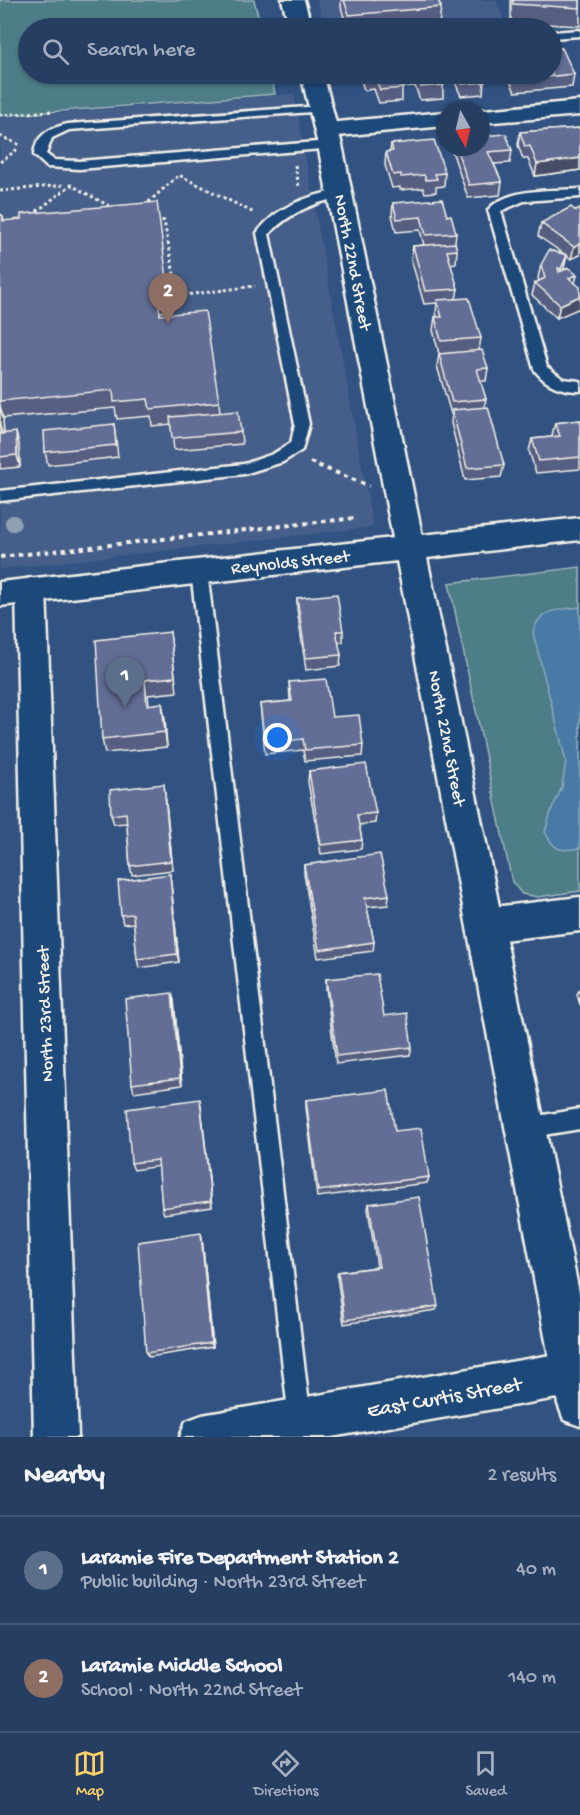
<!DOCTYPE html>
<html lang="en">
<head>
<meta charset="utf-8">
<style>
  :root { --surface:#263e62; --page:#2e4568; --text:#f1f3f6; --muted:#a4aebe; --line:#425777; --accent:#ffd166 }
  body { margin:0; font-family:"Gochi Hand",sans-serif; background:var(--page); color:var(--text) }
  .compass { position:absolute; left:436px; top:102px; width:54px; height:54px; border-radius:50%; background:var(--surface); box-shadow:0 2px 4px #0004; rotate:172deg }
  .you { position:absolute; left:278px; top:738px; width:21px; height:21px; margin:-15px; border:4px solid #fff; border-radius:50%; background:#1a73e8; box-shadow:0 0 0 9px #1a73e833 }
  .badge { display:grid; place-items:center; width:39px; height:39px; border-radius:50%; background:var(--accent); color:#fff; font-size:20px; font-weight:700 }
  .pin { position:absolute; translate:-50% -50px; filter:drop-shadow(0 2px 3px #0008) }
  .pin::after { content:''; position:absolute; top:32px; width:21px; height:18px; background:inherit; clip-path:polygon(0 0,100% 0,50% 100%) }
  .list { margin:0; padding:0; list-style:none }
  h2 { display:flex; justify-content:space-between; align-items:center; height:78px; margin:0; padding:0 24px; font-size:26px }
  h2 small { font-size:20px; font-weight:400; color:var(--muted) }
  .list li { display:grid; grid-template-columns:39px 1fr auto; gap:18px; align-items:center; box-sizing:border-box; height:108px; padding:0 24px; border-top:2px solid var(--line) }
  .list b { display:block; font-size:22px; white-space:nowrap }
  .list p { margin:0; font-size:20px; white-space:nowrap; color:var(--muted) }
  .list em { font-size:20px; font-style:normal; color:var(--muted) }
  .icon { flex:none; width:33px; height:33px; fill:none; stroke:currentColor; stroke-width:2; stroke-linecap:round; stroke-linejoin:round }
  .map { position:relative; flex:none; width:580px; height:1437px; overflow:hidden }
  .search { position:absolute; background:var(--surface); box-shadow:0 2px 4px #0004; left:18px; right:18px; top:18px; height:66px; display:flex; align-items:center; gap:15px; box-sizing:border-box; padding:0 21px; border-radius:33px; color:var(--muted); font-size:22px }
  .sheet { height:294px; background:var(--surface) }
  nav { display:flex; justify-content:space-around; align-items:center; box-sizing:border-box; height:84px; border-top:2px solid var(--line); background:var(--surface); font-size:16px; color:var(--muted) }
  nav a { display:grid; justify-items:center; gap:3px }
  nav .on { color:var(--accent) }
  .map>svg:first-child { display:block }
</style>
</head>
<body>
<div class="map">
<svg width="580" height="1437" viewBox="0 0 580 1437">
  <rect width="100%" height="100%" fill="#325382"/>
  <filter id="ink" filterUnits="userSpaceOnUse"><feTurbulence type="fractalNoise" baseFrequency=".0167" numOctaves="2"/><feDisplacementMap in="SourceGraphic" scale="12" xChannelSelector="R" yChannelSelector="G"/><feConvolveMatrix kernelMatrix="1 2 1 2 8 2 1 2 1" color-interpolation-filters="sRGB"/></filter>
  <g filter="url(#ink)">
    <!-- built -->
    <g fill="#455e8a">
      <polygon points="317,0 496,0 507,28 325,28"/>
      <polygon points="294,94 373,527 0,569 0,118"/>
    </g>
    <!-- green -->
    <g fill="#4e7d87" stroke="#a1b7b8" stroke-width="1.5">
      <polygon points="0,0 254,0 261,28 28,28 28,74 271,74 275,94 0,116"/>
      <polygon points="580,567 580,891 538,897 522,894 512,882 449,583"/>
    </g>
    <!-- water -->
    <path fill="#477aa4" stroke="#8caabf" stroke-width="1.5" d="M 580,607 L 580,848 C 559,852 555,851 545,832 L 551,811 L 562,787 L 566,761 L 533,633 C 538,609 558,610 580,607 Z"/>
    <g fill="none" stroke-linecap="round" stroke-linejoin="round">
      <!-- lane casing -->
      <g stroke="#f4f1e8" stroke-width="5">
        <g id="lane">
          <polygon points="580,30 580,36 552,38 552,32"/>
          <path d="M 321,106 L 327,109 L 325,111 L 69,130 L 52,138 L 46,154 L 54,160 L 79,161 L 330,141 L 336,145 L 334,148 L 79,169 L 47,167 L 34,155 C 36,135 49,128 68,124 Z"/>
          <path d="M 340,189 L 346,193 L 344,196 C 314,203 292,211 269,234 L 309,424 L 302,450 L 283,462 L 244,474 L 0,501 L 0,491 L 244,464 L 273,454 L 291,443 L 295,424 L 257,233 C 277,205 308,197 340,189 Z"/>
          <path d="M 580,189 L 580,197 L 524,201 L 501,211 L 547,367 L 563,379 L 580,381 L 580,391 C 561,391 545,385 534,369 L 488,210 C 508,187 552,191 580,189 Z"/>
          <polygon points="199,565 204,567 207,571 313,1437 291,1437 191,571 194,567"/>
          <polygon points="580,1109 580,1129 525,1138 518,1135 515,1128 518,1121 525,1118"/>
        </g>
      </g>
      <!-- street casing -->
      <g stroke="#f4f1e8" stroke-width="5">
        <g id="street">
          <polygon points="580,101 580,115 481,123 481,111 473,111"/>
          <polygon points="445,112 445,126 327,137 319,135 315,130 319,125 327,123"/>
          <polygon points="31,578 42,581 46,590 78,1437 34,1437 16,590 20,581"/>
          <polygon points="580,897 580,931 485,942 472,937 467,925 472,913 485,908"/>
          <polygon points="580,1350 580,1394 331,1437 180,1437 186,1421 202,1415"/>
        </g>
      </g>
      <!-- secondary casing -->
      <g stroke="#f4f1e8" stroke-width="5">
        <g id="secondary">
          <polygon points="282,0 304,0 312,28 290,28"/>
          <polygon points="301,74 323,74 342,145 422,535 580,518 580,540 427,558 580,1297 580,1426 564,1420 558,1404 397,561 0,606 0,582 393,538 318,145"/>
        </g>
      </g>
      <!-- path-far1 -->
      <g stroke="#f4f1e8" stroke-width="3" stroke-dasharray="3 3" stroke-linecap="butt">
        <polyline points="0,115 53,111"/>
        <polyline points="0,136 22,146"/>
        <polyline points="0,162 19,148"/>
        <polyline points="295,165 299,187"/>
        <polyline points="0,191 64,185"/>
        <polyline points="144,206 179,175 254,213"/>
        <polyline points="32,215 71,185 113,208"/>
        <polyline points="156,218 164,221 178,296 255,286"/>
      </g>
      <!-- path -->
      <g stroke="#f4f1e8" stroke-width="4" stroke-dasharray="4.5 4.5" stroke-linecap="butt">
        <polyline points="310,462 369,486"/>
        <polyline points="0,557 355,518"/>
      </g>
      <!-- lane -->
      <use href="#lane" fill="#1f4a7a" fill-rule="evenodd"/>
      <!-- street -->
      <use href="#street" fill="#1f4a7a" fill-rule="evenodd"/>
      <!-- secondary -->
      <use href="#secondary" fill="#1f4a7a" fill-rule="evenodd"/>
    </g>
    <!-- trees -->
    <circle fill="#8fa1b2" cx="13" cy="523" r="8"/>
    <!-- wall -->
    <g fill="#565f81" stroke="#f4f1e8" stroke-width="1.5">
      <polygon points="341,0 438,0 441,7 439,25 396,28 347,28 341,7"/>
      <polygon points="511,0 580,0 580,26 511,22"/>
      <polygon points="359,74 486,74 485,80 484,80 483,94 461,96 455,82 443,84 443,98 420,100 415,86 402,87 402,101 379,103 374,89 364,90"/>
      <polygon points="507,74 574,74 572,87 515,92"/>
      <polygon points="580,128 580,170 535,176 528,159 523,159 518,145 520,132"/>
      <polygon points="391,144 445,173 444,186 436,187 436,192 425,193 423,188 400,190 400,187 392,188 385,165 386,152 390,152"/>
      <polygon points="452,147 481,147 512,150 510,163 494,164 502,182 500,195 468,198 452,151"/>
      <polygon points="393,203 447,216 456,233 455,243 457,250 456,263 450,264 458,289 456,299 481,338 479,350 488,368 486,381 480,381 486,399 484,408 504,465 501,477 465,480 451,423 452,414 451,414 437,366 439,354 433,330 435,317 437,317 436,313 437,303 424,304 411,259 413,246 424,245 420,230 396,232 392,215"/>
      <polygon points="580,208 580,255 571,259 567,256 563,270 569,268 557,318 532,295 535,283 539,281 538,278 541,265 564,254 538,236 541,223"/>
      <polygon points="0,214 3,216 4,221 169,294 170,311 160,312 160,315 219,402 220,413 241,432 242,444 174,450 171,424 152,426 151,416 117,419 115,408 3,418 4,434 19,444 20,467 0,469"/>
      <polygon points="580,420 580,469 536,473 529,451 532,439 553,437 552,435 555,423"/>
      <polygon points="114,424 118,457 48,465 45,452"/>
      <polygon points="297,598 343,631 343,642 338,642 341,655 340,666 306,670 297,609"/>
      <polygon points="170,632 177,692 148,695 149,705 162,703 167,747 105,753 102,739"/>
      <polygon points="289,682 332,717 363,745 362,756 305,761 303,750 265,754 260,704 290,701"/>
      <polygon points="309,771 376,813 375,823 359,825 362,840 361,849 321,854 308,782"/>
      <polygon points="165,794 173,870 132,875 130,866 127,823 114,824 111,815"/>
      <polygon points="304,865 389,895 388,905 367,907 374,942 373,951 318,958 304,874"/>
      <polygon points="170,874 179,962 139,968 137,959 134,923 123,924 121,915"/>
      <polygon points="326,979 384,1016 412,1047 410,1055 336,1064 326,988"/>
      <polygon points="580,989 580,1005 577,994"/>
      <polygon points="174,1001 182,1085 134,1092 132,1084"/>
      <polygon points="306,1100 395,1131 429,1177 427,1183 317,1197 306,1107"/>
      <polygon points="201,1106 212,1207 164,1214 162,1208 159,1166 134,1170 131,1163"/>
      <polygon points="369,1204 438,1306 436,1310 344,1324 337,1277 338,1272 377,1267 368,1209"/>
      <polygon points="202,1238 213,1347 149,1357 146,1353"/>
    </g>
    <!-- shaded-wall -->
    <g fill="#464d69" stroke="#f4f1e8" stroke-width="1.5">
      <polygon points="580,158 580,170 535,176 537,164"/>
      <polygon points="580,243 580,255 571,259 574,247"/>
      <polygon points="567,255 564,268 558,281 561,269"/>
      <polygon points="577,275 574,287 569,278"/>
      <polygon points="580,296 580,308 557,318 560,305"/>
      <polygon points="0,405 3,418 4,440 0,426"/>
      <polygon points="16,432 19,444 20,467 17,455"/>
      <polygon points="162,703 165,718 167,747 165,732"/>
      <polygon points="164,784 165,794 173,870 171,861"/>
      <polygon points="170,874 171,884 179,962 177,954"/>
      <polygon points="172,993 174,1001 182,1085 180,1078"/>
      <polygon points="200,1099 201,1106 212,1207 211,1201"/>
      <polygon points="201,1233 202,1238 213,1347 211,1343"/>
    </g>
    <!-- building -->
    <g fill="#646e96" stroke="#f4f1e8" stroke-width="1.5">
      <polygon points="344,0 438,0 441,7 349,15"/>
      <polygon points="513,0 580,0 580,8 513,4"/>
      <polygon points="562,48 574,74 517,80 514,74 552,74 552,49"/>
      <polygon points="363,74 413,74 398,75 403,88 380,90 375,77 365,78"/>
      <polygon points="416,74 439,74 444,85 421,87"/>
      <polygon points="458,74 481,74 485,82 462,84"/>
      <polygon points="580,128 580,158 537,164 530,146 525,147 520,132"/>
      <polygon points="506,134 512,150 488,152 502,182 469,185 456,147 481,147 481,136"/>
      <polygon points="434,140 445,173 435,174 437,179 426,180 424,175 401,177 401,174 393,175 386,152 393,151 391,144"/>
      <polygon points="442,199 447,216 451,215 456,233 426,235 421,217 397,219 393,203"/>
      <polygon points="157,202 169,294 158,295 160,315 205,311 219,402 150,409 148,399 114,402 113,390 0,401 0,214 3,216 3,221 21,219 21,214"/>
      <polygon points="571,207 576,211 580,208 580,243 574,247 541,223"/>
      <polygon points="455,243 457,250 447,251 458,289 425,291 413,246"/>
      <polygon points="549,250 567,255 561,269 558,268 559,272 569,268 577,275 569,278 580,287 580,296 560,305 535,283 545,278 541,265"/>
      <polygon points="469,298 481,338 441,341 435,317 442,317 437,300"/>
      <polygon points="482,350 488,368 477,369 486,399 452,402 439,354"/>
      <polygon points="488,407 504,465 467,468 452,410"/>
      <polygon points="238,411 241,432 172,438 170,417"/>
      <polygon points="580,420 580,457 539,461 532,439 560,436 555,423"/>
      <polygon points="114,424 116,445 45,452 44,431"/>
      <polygon points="16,432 17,455 0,457 0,434"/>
      <polygon points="337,594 343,631 336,631 341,655 306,658 297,598"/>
      <polygon points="170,632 175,677 145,680 147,705 162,703 165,732 102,739 96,640"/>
      <polygon points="326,679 332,717 359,715 363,745 305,750 303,739 265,743 260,704 292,701 289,682"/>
      <polygon points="366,764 376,813 357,815 362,840 321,845 309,771"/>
      <polygon points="164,784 171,861 130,866 126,813 111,815 110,790"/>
      <polygon points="380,854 389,895 365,898 374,942 319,950 304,865"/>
      <polygon points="170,874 177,954 137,959 133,914 121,915 118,881"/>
      <polygon points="377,974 384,1016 407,1013 412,1047 337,1056 326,979"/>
      <polygon points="172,993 180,1078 132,1084 125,999"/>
      <polygon points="388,1090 395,1131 421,1128 429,1177 318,1191 306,1100"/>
      <polygon points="200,1099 211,1201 162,1208 158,1160 131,1163 127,1109"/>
      <polygon points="419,1197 438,1306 345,1320 338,1272 379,1267 369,1204"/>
      <polygon points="201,1233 211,1343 146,1353 138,1242"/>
    </g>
  </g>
  <g text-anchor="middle" stroke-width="6" stroke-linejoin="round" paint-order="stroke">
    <!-- street labels -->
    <g font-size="18" fill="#f4f1e8" stroke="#1f4a7a">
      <text transform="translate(354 262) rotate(79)" y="6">North 22nd Street</text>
      <text transform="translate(290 561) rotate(-6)" y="6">Reynolds Street</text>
      <text transform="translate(448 738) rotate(79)" y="6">North 22nd Street</text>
      <text transform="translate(44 1014) rotate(-92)" y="6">North 23rd Street</text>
    </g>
    <!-- near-street labels -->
    <g font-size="21" fill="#f4f1e8" stroke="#1f4a7a">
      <text transform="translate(444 1396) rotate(-10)" y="7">East Curtis Street</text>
    </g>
  </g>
</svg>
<svg class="compass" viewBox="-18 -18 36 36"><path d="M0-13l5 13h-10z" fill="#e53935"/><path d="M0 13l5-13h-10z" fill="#a4aebe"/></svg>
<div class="you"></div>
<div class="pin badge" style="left:125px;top:707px;background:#5c6f8a">1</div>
<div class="pin badge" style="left:168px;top:323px;background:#8d6e63">2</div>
<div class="search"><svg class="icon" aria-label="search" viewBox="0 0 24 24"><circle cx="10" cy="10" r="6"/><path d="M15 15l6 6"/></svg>Search here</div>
</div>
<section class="sheet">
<h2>Nearby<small>2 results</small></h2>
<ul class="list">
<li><span class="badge" style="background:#5c6f8a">1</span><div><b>Laramie Fire Department Station 2</b><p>Public building · North 23rd Street</p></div><em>40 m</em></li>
<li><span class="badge" style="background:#8d6e63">2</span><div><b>Laramie Middle School</b><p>School · North 22nd Street</p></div><em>140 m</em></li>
</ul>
</section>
<nav>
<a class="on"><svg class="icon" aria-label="map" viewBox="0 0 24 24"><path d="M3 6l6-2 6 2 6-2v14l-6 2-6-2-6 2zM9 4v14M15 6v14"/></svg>Map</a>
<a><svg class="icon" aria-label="directions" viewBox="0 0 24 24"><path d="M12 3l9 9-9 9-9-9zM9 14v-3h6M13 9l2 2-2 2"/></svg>Directions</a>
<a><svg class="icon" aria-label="saved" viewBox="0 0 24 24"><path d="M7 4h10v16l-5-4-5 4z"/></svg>Saved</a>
</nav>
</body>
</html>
